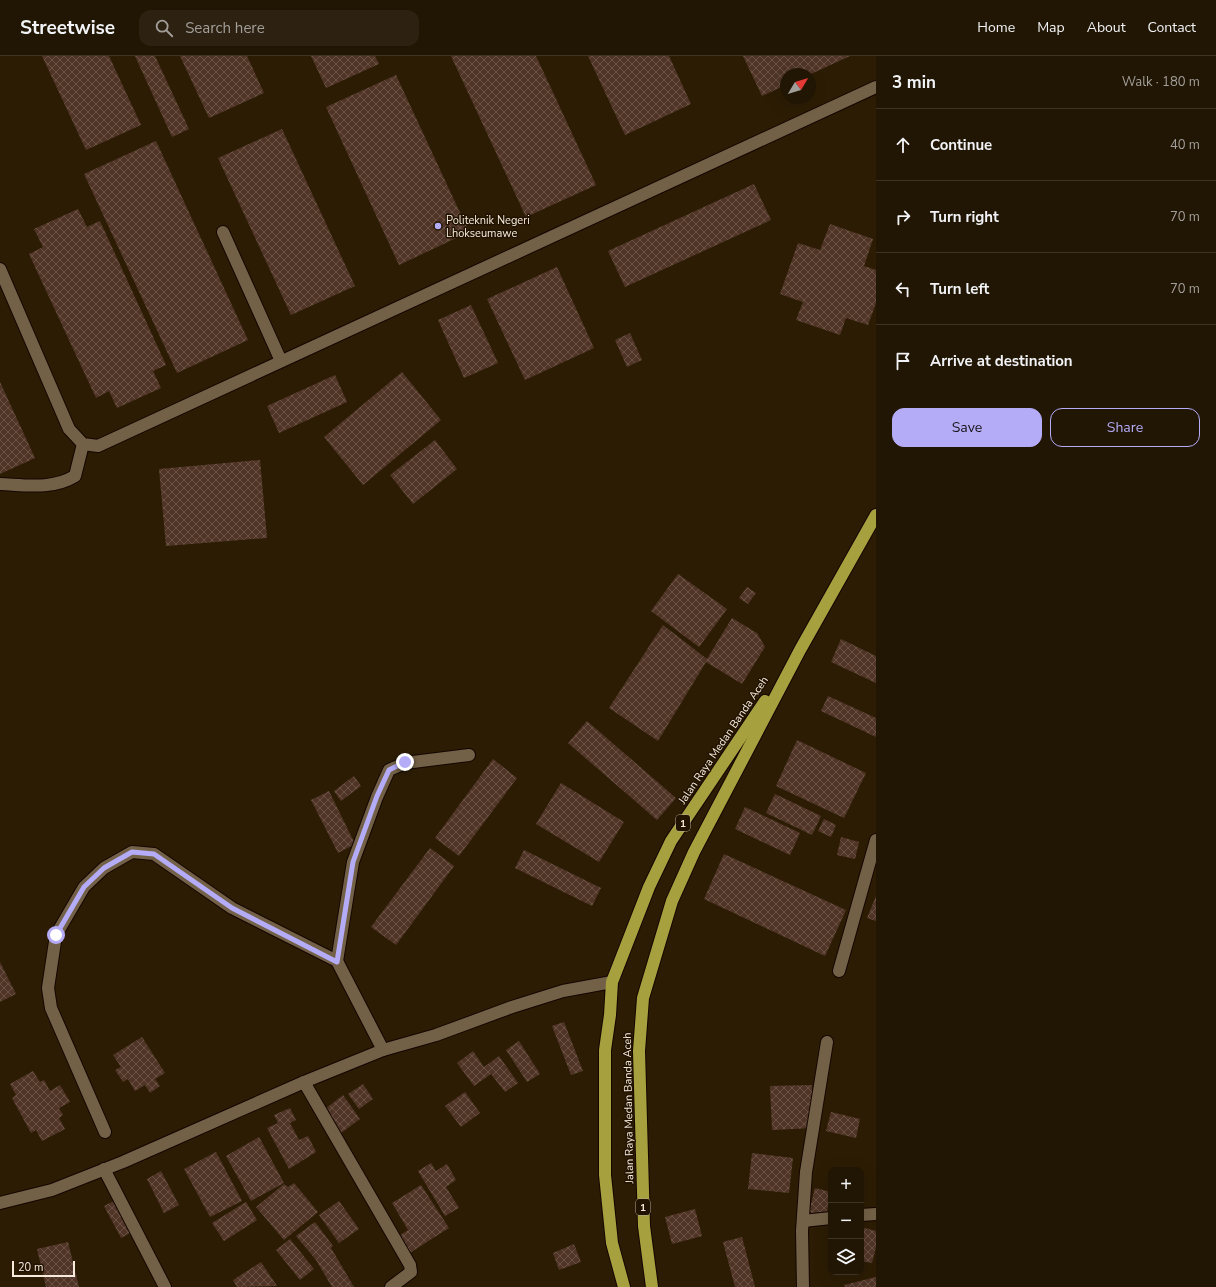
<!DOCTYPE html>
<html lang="en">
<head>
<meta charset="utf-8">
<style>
  :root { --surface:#211503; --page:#2d2212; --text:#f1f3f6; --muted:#a29f9a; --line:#3e3425; --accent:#b5acf8 }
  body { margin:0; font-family:"Nunito Sans",sans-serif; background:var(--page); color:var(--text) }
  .controls { position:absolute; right:12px; bottom:12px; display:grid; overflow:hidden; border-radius:8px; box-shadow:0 4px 16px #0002 }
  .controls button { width:36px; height:36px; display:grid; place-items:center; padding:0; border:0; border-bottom:1px solid var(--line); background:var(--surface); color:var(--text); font:20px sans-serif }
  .compass { position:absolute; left:780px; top:12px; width:36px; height:36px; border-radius:50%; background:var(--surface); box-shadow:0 4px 16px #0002; rotate:52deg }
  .scale { position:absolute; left:12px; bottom:10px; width:63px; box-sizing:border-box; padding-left:4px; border:2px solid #f6ebdd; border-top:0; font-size:11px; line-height:14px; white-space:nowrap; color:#f6ebdd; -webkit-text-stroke:3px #221300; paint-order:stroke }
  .stop { position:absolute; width:12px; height:12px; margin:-9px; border:3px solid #b5acf8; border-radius:50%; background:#fff }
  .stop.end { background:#b5acf8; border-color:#fff; box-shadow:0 1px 4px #0008 }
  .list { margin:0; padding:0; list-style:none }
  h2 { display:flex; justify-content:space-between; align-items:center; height:52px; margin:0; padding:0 16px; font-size:17px }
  h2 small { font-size:13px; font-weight:400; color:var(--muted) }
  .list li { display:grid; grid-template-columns:26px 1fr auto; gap:12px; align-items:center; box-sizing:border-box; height:72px; padding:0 16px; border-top:1px solid var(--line) }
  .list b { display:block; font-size:15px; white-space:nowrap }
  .list em { font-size:13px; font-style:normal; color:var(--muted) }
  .actions { display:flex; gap:8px; padding:12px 16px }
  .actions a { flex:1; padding:9px 0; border:1px solid var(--accent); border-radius:12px; text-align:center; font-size:14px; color:var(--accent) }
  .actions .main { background:var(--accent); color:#111 }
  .icon { flex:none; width:22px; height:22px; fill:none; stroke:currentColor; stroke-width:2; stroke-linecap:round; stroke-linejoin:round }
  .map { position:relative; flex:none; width:876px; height:1231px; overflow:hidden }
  header { display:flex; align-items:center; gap:24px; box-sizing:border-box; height:56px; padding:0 20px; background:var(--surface); border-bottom:1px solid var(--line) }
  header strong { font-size:19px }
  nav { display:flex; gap:22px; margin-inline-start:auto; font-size:14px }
  .search { width:280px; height:36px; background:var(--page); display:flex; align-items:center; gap:10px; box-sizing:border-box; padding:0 14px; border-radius:12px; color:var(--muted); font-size:15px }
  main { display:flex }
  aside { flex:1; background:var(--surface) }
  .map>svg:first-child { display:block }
</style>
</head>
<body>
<header>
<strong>Streetwise</strong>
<div class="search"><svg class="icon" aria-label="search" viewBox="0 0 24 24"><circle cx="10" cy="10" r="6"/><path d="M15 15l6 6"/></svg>Search here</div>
<nav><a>Home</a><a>Map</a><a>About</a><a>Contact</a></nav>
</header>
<main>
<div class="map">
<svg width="876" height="1231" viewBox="0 0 876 1231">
  <defs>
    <pattern id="building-cross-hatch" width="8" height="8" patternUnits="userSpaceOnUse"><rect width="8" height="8" fill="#503527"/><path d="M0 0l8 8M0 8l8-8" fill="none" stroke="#6a5246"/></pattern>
  </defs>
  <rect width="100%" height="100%" fill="#2c1c04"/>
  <!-- building -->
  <g fill="url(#building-cross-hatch)">
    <polygon points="42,0 109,0 141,69 86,94"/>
    <polygon points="135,0 155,0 189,73 172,81"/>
    <polygon points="180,0 247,0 264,37 209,62"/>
    <polygon points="311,0 375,0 379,8 326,32"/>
    <polygon points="451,0 536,0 596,129 526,161"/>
    <polygon points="588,0 669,0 691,48 625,79"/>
    <polygon points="743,0 850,0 811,18 786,18 786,29 762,40"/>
    <polygon points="396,19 469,176 399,209 326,51"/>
    <polygon points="282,73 355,230 291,259 218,102"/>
    <polygon points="156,85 248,284 177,317 84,118"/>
    <polygon points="754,128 771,164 625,231 608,195"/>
    <polygon points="78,153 87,171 100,165 166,309 153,315 161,332 117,352 109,335 96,342 29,198 43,191 34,173"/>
    <polygon points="830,168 873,183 864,210 876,214 876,247 868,269 846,262 840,279 796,264 803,246 780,238 798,187 820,194"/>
    <polygon points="557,211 594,292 525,324 487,243"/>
    <polygon points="471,249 498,307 464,322 438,264"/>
    <polygon points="630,277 642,304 627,311 615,284"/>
    <polygon points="402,316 441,364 363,429 324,381"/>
    <polygon points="335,319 347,346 279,377 267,350"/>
    <polygon points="0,326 35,402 0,418"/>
    <polygon points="435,384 457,413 413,448 390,419"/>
    <polygon points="260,404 267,482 166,490 159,413"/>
    <polygon points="678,518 727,553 699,591 651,555"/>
    <polygon points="747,531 756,537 748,548 739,542"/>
    <polygon points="732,562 757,577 765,591 742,628 706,606 658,685 609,652 663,569 707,603"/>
    <polygon points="841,583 876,600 876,627 831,606"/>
    <polygon points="828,640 876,662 876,681 821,655"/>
    <polygon points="587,665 676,742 657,764 568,687"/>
    <polygon points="797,684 866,717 844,762 776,730"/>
    <polygon points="493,703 517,722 459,800 435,782"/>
    <polygon points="354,720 361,730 341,745 334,735"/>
    <polygon points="561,727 624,766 599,806 536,768"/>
    <polygon points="329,735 355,788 338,797 311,744"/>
    <polygon points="775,738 821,760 812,779 766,757"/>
    <polygon points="745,751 800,777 790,799 735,773"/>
    <polygon points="824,763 836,769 831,781 818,775"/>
    <polygon points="841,781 859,786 855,803 837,799"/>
    <polygon points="430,792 454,810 396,889 371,871"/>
    <polygon points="524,794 601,832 592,850 515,812"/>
    <polygon points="724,798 846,854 825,900 704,843"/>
    <polygon points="876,840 876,865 867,862"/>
    <polygon points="0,906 16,938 0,946"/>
    <polygon points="564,966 583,1015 571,1019 552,970"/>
    <polygon points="142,981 165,1017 155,1023 160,1030 150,1037 145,1029 135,1035 128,1023 123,1026 115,1014 121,1011 113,999"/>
    <polygon points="519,985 540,1018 527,1026 506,994"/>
    <polygon points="473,995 484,1011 499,1000 518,1027 505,1036 491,1018 474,1030 457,1007"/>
    <polygon points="33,1015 40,1026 44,1024 50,1035 60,1029 70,1046 59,1052 63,1059 59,1062 65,1073 42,1085 36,1074 31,1077 12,1042 16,1039 10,1028"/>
    <polygon points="363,1028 373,1043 359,1053 348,1038"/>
    <polygon points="812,1029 814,1072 772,1074 770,1030"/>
    <polygon points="465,1036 480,1057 461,1071 445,1050"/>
    <polygon points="343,1039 360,1063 341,1077 324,1054"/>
    <polygon points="290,1052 296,1064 290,1067 299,1084 308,1080 316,1096 289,1113 267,1072 278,1067 274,1059"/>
    <polygon points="831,1056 860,1063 856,1082 826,1075"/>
    <polygon points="259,1081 284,1127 251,1145 226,1100"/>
    <polygon points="216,1096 242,1145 210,1161 184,1113"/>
    <polygon points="752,1097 793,1102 789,1137 748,1133"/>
    <polygon points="431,1107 436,1115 447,1108 456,1124 446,1131 459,1152 445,1160 418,1115"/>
    <polygon points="161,1115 179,1149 164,1157 147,1123"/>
    <polygon points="294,1127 318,1156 284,1184 256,1151 284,1128 288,1131"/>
    <polygon points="421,1129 449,1172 408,1198 397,1181 408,1174 392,1147"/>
    <polygon points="815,1132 831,1136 826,1160 809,1156"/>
    <polygon points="116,1144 132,1176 121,1182 104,1150"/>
    <polygon points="339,1145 359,1173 339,1187 319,1159"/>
    <polygon points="246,1146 257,1164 224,1185 212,1167"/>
    <polygon points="695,1153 702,1180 672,1188 665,1161"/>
    <polygon points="315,1166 333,1190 331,1192 354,1231 332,1231 316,1204 296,1180"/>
    <polygon points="861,1171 876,1175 876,1191 872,1207 861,1205"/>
    <polygon points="742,1181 755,1231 735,1231 723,1186"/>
    <polygon points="290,1183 314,1213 300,1224 276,1194"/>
    <polygon points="68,1186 79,1231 46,1231 37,1193"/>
    <polygon points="574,1188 581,1206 559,1214 553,1197"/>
    <polygon points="261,1206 277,1230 237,1231 233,1224"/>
    <polygon points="876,1221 876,1231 845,1231 844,1229"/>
  </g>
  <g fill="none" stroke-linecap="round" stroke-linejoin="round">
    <!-- minor casing -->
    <g stroke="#140600" stroke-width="14">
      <g id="minor">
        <polyline points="223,176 281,305"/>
        <polyline points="0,213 69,373 83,388 98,390 876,31"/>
        <path d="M 0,428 C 25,429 52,434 75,420 L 83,388"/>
        <polyline points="337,905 353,806 377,741 389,714 405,707 469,699"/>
        <polyline points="839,915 876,784"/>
        <polyline points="304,1026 410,1209 411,1216 391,1231"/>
        <polyline points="105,1076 51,952 48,932 56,879 84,831 104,812 132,796 154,798 232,852 337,905 383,994"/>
        <polyline points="104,1113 165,1231"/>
        <polyline points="0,1147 52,1134 123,1106 304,1026 383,994 436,979 512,951 563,935 612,926"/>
        <polyline points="861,1159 876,1158"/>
        <polyline points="803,1165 831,1162"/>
        <polyline points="803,1231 802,1175 806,1116 827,986"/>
      </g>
    </g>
    <!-- highway casing -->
    <g stroke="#140600" stroke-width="14">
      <g id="highway">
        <polyline points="624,1231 612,1187 605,1119 605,994 610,959 612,926 649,831 671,785 765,645"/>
        <polyline points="652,1231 644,1170 639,995 643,942 672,845 694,796 800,594 876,459"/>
      </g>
    </g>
    <!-- minor -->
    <use href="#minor" stroke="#736147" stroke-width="12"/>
    <!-- highway -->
    <use href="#highway" stroke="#a7a03e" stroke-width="12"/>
  </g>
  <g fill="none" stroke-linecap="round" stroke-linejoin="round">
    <!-- route -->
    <polyline stroke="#b5acf8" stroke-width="5" points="56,879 84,831 104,812 132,796 154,798 232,852 337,906 353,806 377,740 389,714 405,706"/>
  </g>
  <!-- markers -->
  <circle fill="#b5acf8" stroke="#221300" stroke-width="1.5" cx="438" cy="170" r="4"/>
  <g text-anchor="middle" stroke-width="3" stroke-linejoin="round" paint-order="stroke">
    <!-- shield labels -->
    <g fill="#221300" stroke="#b6aa9b" stroke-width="1">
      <rect x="676" y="759" width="14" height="16" rx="3"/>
      <rect x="636" y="1143" width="14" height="16" rx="3"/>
    </g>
    <g font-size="10" font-weight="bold" fill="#f6ebdd">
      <text x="683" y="771">1</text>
      <text x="643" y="1155">1</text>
    </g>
    <!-- poi labels -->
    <g font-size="11" fill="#f6ebdd" stroke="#221300" text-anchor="start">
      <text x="446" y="168">Politeknik Negeri<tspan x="446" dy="13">Lhokseumawe</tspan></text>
    </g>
    <!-- street labels -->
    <g font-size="11" fill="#f6ebdd" stroke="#221300">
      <text transform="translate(723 684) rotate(-56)" y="4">Jalan Raya Medan Banda Aceh</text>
      <text transform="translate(628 1052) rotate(-91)" y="4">Jalan Raya Medan Banda Aceh</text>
    </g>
  </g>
</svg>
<div class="controls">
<button>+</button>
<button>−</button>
<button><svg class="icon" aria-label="layers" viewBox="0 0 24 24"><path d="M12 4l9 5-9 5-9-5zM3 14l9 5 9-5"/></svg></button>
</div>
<svg class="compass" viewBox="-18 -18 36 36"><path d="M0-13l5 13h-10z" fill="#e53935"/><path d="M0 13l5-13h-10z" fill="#a29f9a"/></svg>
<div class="scale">20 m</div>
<div class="stop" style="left:56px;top:879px"></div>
<div class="stop end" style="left:405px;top:706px"></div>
</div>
<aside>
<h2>3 min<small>Walk · 180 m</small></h2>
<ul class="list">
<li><svg class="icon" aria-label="ahead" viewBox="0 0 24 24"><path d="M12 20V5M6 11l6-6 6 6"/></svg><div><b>Continue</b></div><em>40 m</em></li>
<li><svg class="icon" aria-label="right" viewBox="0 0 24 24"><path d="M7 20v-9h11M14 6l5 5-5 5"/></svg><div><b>Turn right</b></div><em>70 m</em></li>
<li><svg class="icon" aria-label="left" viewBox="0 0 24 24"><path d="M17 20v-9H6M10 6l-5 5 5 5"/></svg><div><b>Turn left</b></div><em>70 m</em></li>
<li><svg class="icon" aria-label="arrive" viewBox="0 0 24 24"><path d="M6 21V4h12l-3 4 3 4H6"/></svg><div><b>Arrive at destination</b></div></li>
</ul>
<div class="actions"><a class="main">Save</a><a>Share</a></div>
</aside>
</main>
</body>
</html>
